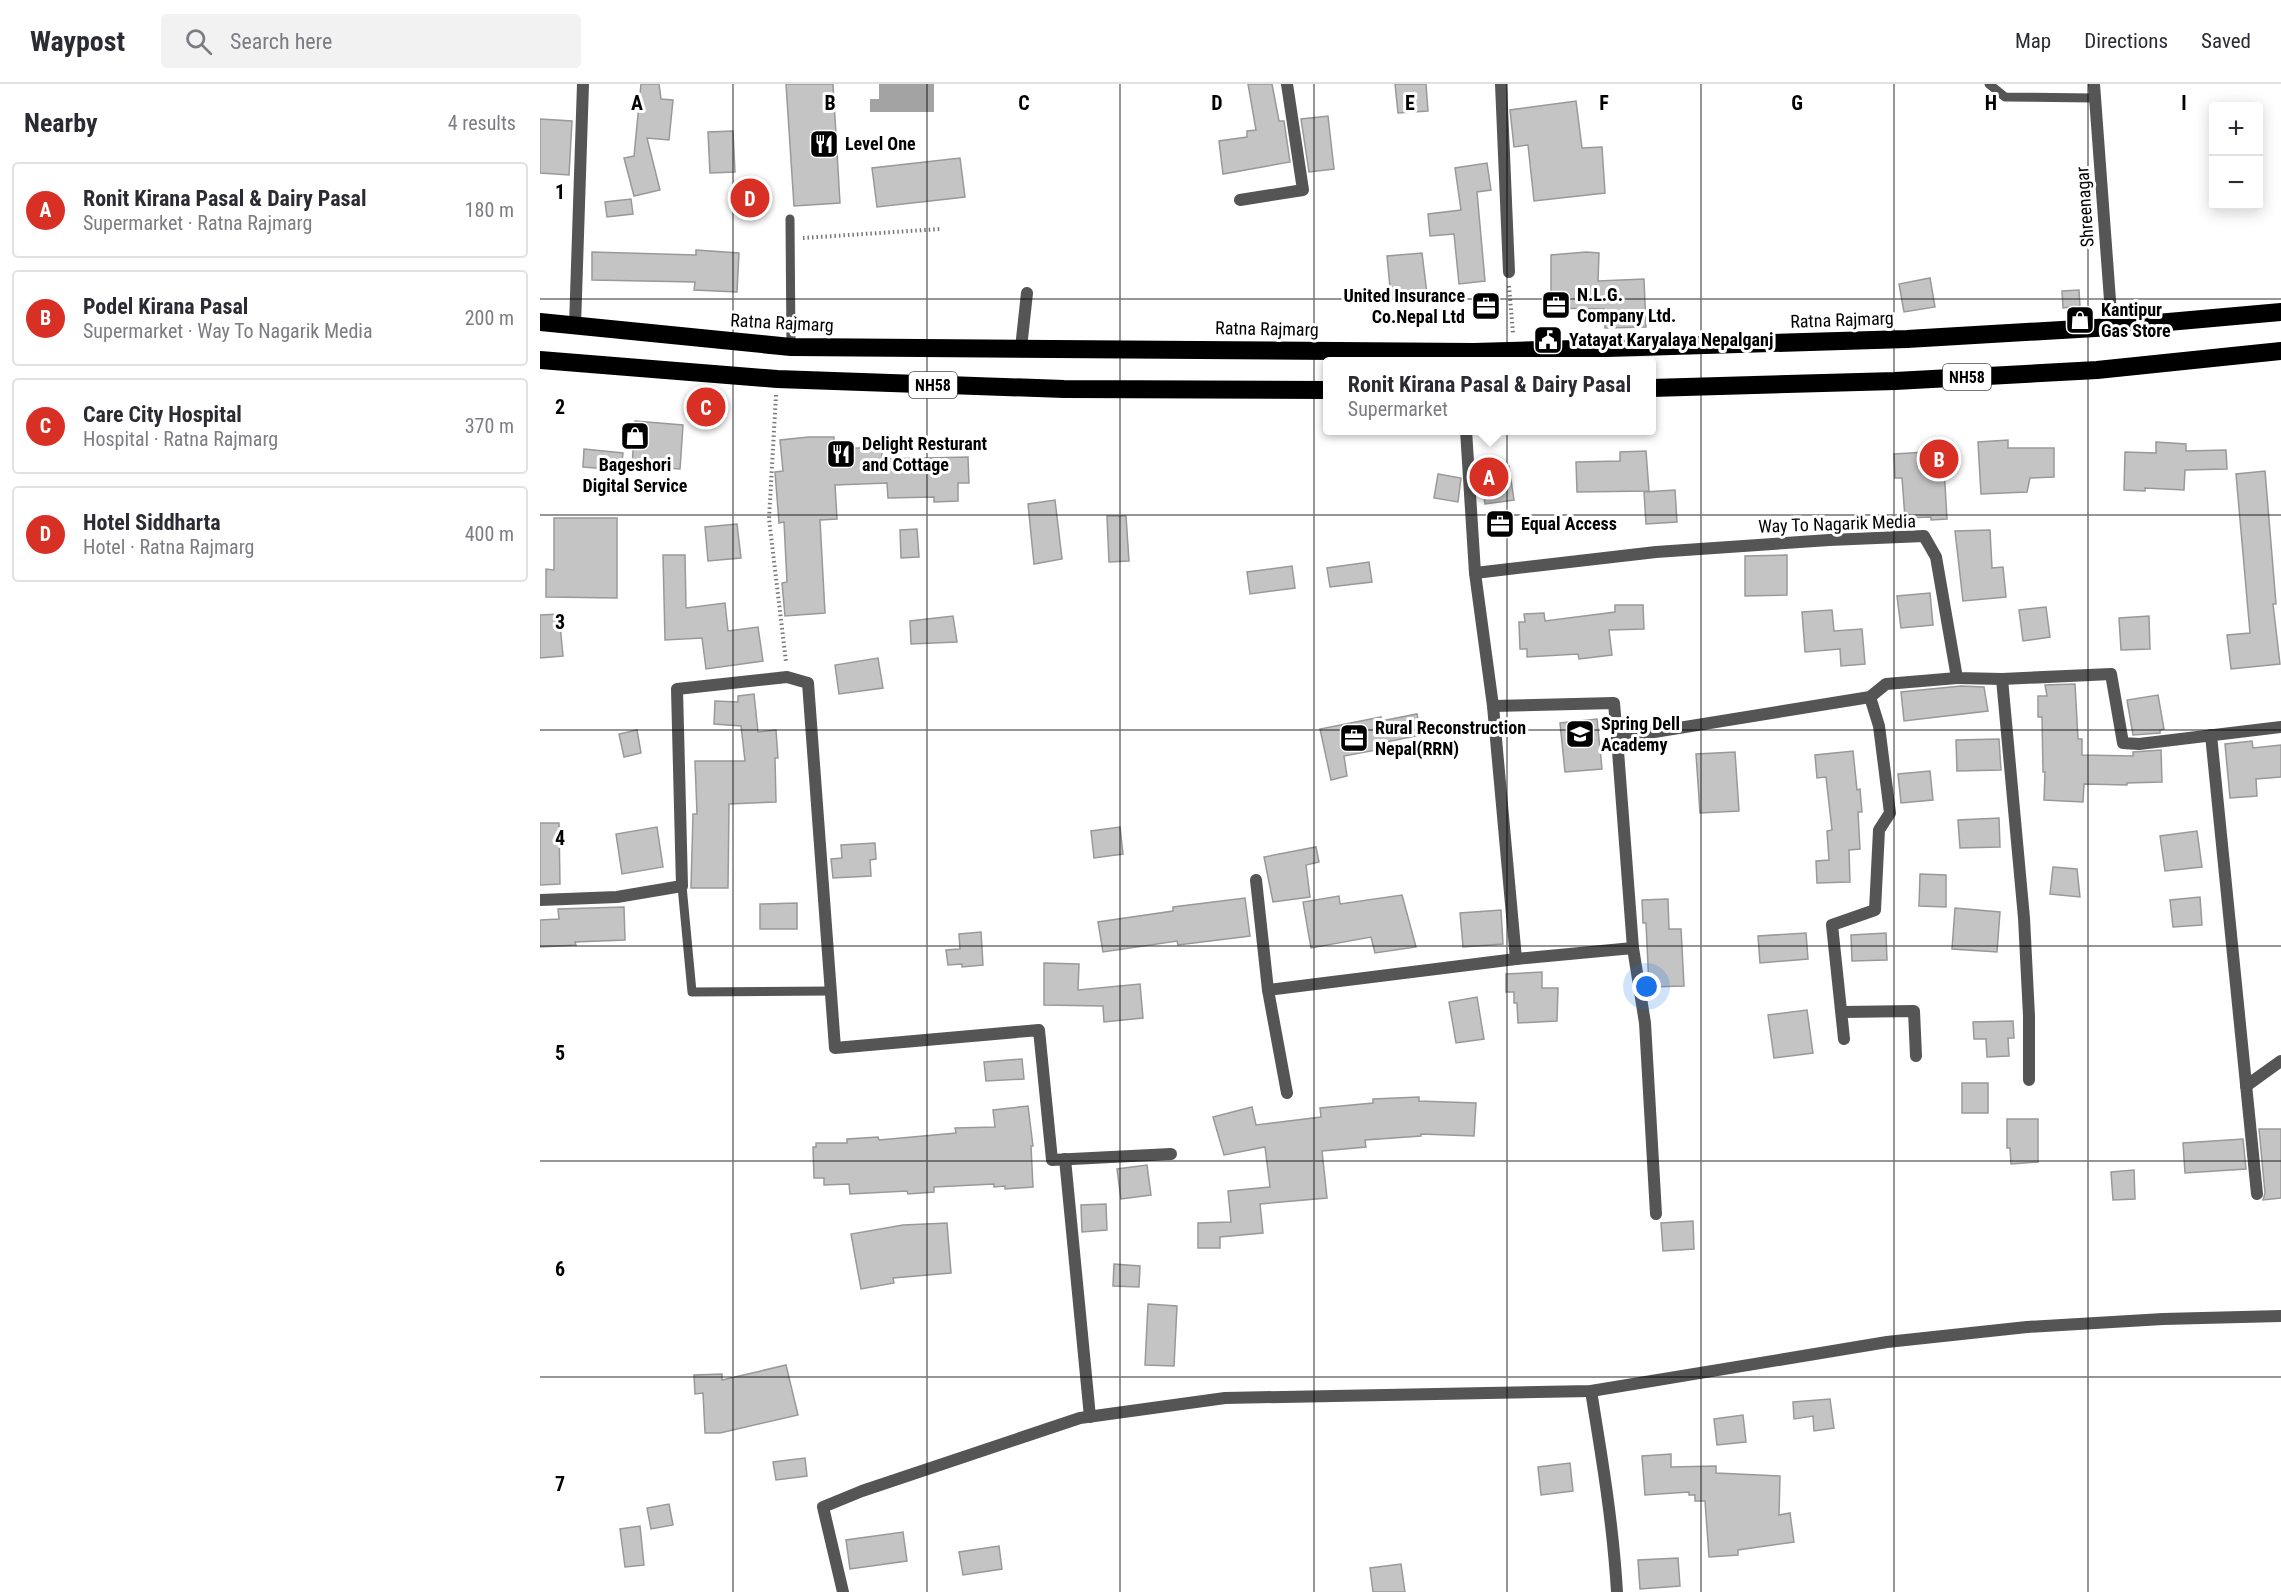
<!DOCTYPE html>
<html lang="en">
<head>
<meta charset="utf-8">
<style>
  :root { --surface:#fff; --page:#f2f2f3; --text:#2b2b33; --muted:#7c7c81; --line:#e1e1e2; --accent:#d93025 }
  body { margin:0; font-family:"Roboto Condensed",sans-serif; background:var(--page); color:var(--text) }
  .controls { position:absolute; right:18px; top:18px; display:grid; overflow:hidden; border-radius:6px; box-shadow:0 3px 15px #0003 }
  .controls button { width:54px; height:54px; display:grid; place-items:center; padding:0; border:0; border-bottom:2px solid var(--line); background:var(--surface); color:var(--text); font:30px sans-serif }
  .you { position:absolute; left:1107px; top:903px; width:21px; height:21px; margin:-15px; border:4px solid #fff; border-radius:50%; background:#1a73e8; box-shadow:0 0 0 9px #1a73e833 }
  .badge { display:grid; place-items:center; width:39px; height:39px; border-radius:50%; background:var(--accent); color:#fff; font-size:20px; font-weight:700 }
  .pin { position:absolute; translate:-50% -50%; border:3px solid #fff; box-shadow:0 2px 6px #0006 }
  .popup { position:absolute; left:783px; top:273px; width:333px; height:78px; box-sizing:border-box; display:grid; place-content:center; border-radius:6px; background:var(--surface); filter:drop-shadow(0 2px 4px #0005); font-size:20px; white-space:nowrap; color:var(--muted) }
  .popup b { font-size:22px; color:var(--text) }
  .popup::after { content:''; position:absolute; left:50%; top:100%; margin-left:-12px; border:12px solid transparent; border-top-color:var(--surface) }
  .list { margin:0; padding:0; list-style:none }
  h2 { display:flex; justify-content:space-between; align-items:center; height:78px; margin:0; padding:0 24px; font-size:26px }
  h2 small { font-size:20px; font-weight:400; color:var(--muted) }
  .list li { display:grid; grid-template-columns:39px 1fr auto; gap:18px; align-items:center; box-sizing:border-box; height:96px; margin:0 12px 12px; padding:0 12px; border:2px solid var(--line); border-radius:6px }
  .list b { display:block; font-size:22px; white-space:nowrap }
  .list p { margin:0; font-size:20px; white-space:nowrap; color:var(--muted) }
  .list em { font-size:20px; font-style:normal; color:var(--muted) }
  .icon { flex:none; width:33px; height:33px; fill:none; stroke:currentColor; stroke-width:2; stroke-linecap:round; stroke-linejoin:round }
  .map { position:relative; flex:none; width:1741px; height:1508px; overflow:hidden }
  header { display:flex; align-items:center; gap:36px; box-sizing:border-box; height:84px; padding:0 30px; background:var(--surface); border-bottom:2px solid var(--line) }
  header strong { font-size:28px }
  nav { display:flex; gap:33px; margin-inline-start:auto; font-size:21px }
  .search { width:420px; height:54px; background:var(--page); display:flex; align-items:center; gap:15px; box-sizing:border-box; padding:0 21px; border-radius:6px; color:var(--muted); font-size:22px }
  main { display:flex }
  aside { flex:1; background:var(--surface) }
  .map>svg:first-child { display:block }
</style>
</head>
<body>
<header>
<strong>Waypost</strong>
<div class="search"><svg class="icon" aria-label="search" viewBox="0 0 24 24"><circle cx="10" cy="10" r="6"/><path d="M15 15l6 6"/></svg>Search here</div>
<nav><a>Map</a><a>Directions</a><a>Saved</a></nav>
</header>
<main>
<aside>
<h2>Nearby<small>4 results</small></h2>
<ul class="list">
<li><span class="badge">A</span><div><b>Ronit Kirana Pasal &amp; Dairy Pasal</b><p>Supermarket · Ratna Rajmarg</p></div><em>180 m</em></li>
<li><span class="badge">B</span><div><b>Podel Kirana Pasal</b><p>Supermarket · Way To Nagarik Media</p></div><em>200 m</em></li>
<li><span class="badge">C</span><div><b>Care City Hospital</b><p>Hospital · Ratna Rajmarg</p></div><em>370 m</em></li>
<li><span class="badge">D</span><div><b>Hotel Siddharta</b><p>Hotel · Ratna Rajmarg</p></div><em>400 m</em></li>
</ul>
</aside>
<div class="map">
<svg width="1741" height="1508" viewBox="0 0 1741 1508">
  <rect width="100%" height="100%" fill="#fff"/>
  <!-- water -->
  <polygon fill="#a3a3a3" points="339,0 394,0 394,28 330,28 330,15 339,15"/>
  <!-- building -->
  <g fill="#c4c4c4" stroke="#999" stroke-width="1.5">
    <polygon points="101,0 119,0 121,15 133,16 129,56 107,54 120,106 94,112 84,74 94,72"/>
    <polygon points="246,0 293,0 300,119 254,122"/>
    <polygon points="708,0 732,0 739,37 744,37 750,78 683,90 679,57 707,53 707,47 716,46"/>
    <polygon points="855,0 886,0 888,27 858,29"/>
    <polygon points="1036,17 1042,64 1062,63 1065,109 994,117 988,61 974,63 970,26"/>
    <polygon points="788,32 794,85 769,88 761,35"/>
    <polygon points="0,35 32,37 29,91 0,89"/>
    <polygon points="193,47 195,88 170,89 168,48"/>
    <polygon points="420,74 425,113 337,123 332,84"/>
    <polygon points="947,79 951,106 937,108 945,197 919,200 914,150 890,152 888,130 921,126 915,84"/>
    <polygon points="91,115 93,130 67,133 65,118"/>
    <polygon points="156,166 199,169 197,208 154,206 155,198 52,196 52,168 156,171"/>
    <polygon points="1046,168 1059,169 1058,197 1104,195 1106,243 1065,244 1064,225 1011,224 1011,171"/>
    <polygon points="882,169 887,210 851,214 847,172"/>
    <polygon points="1390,194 1395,223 1364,228 1359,200"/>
    <polygon points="1539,206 1540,222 1523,224 1522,207"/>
    <polygon points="95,337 143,341 140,385 92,382"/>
    <polygon points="269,353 294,353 294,365 342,363 342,375 428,373 429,399 418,399 418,417 394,418 394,413 348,414 347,399 295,401 297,435 280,436 285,529 245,532 242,499 247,498 244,438 239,439 235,388 243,387 240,356"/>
    <polygon points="1468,356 1468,364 1514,364 1514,393 1490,394 1487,408 1441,410 1438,358"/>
    <polygon points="1616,358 1646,360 1646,367 1686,366 1687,385 1645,386 1644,406 1605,404 1605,407 1584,406 1585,368 1616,369"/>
    <polygon points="44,365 83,369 81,386 43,383"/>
    <polygon points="1106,367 1109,407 1037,408 1036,378 1080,377 1080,368"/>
    <polygon points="1403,367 1407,435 1391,436 1391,433 1365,434 1362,394 1355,394 1354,370"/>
    <polygon points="969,382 974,416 945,420 940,385"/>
    <polygon points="1725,387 1736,520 1733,520 1740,580 1691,585 1687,551 1710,549 1696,390"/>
    <polygon points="898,390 921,394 918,418 894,414"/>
    <polygon points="1135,406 1137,438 1106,440 1104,408"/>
    <polygon points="515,416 522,475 494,480 488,420"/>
    <polygon points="567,432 586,432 589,477 569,478"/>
    <polygon points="14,434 77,434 77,514 6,513 6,485 14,486"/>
    <polygon points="197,440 201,474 168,477 165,443"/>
    <polygon points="377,445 379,473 361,474 360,446"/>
    <polygon points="1450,446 1452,484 1463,483 1466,513 1423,517 1415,447"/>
    <polygon points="123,471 145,471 146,524 185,519 188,547 218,543 223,577 166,585 162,554 125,556"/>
    <polygon points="1247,471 1247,511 1205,512 1205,472"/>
    <polygon points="829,478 832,498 790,503 787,484"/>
    <polygon points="752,482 755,504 710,510 707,488"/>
    <polygon points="1390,509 1393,541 1361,544 1357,512"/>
    <polygon points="1075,521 1103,521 1104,545 1069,546 1072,571 1039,575 1038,570 987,573 987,565 980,565 979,538 985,538 984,530 1004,529 1005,537 1075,528"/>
    <polygon points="1506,523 1510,553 1483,557 1479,526"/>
    <polygon points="1292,526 1294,547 1322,545 1325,580 1301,582 1300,565 1265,568 1262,528"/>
    <polygon points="19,530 23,572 0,574 0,531"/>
    <polygon points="413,532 417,558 371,560 370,537"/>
    <polygon points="1609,532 1610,565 1581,566 1579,534"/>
    <polygon points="338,574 343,604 299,610 295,581"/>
    <polygon points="1535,600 1538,655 1542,655 1542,671 1593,672 1593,668 1621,666 1622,698 1587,699 1587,701 1544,700 1543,718 1504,716 1505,688 1503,688 1502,633 1498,633 1498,612 1507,612 1505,601"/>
    <polygon points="1421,602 1444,603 1448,627 1364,637 1361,608"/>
    <polygon points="214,610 218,648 236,646 238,674 235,674 236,718 189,720 188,804 151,804 153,730 157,730 155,677 205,677 201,642 174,640 175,617 198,618 198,612"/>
    <polygon points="1618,611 1624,645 1620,646 1620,649 1593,651 1587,616"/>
    <polygon points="877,630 881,651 846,658 847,664 804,672 807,692 791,696 780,645 841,633 841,637"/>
    <polygon points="1057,635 1062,685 1025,688 1020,639"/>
    <polygon points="97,646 101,669 84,673 79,650"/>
    <polygon points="1459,655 1461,686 1417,687 1416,656"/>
    <polygon points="1712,657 1713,664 1741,661 1741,693 1716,695 1717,712 1690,714 1685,660"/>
    <polygon points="1313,667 1317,706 1320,705 1322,728 1318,728 1320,765 1309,766 1310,798 1277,799 1276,777 1289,776 1287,747 1292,746 1286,693 1277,694 1275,671"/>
    <polygon points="1195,668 1199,727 1160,729 1156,670"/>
    <polygon points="1390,687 1393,716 1361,719 1358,690"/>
    <polygon points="1459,734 1460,763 1420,764 1418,736"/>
    <polygon points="0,739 19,739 20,800 0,801"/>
    <polygon points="117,743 123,783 82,790 76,750"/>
    <polygon points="580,743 583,770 554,774 551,747"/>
    <polygon points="1657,747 1662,783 1625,787 1620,752"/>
    <polygon points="335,759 336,775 330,776 331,792 293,794 291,775 302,774 301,761"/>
    <polygon points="776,763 779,778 766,781 770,813 733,818 724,773"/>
    <polygon points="1513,783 1537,785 1540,813 1510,810"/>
    <polygon points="1380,790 1406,791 1406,823 1379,822"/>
    <polygon points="862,811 876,863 835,869 831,853 771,864 763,818 799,812 800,820"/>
    <polygon points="1660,813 1662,841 1633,843 1630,816"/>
    <polygon points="705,814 710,852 638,861 637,857 563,868 558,838 633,827 633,823"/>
    <polygon points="1128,815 1129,845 1141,845 1144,902 1109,903 1106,839 1103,839 1102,816"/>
    <polygon points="257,819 257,845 220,845 220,820"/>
    <polygon points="84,823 85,856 35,858 36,861 0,863 0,836 19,835 18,825"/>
    <polygon points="1415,824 1460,828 1457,868 1412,865"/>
    <polygon points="961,826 963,860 923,863 920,829"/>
    <polygon points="441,848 443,881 422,883 422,880 408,881 406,866 420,865 419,850"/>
    <polygon points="1266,849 1268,875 1220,879 1218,852"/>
    <polygon points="1346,849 1347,876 1312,877 1311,851"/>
    <polygon points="504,879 539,880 538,906 600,900 603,934 564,938 563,922 504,921"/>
    <polygon points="1002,888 1002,904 1018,904 1017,937 978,939 977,919 974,919 974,908 966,908 966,890"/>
    <polygon points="937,913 944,955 916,959 909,918"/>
    <polygon points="1267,926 1273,969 1234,974 1228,931"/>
    <polygon points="1473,937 1474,954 1468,954 1469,972 1447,973 1446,955 1434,955 1433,938"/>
    <polygon points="482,975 484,995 446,997 444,978"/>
    <rect x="1422" y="999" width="26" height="30"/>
    <polygon points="879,1013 879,1017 936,1019 934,1052 881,1050 881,1052 825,1056 826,1063 782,1067 787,1114 720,1120 723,1149 680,1153 680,1164 658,1164 658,1139 691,1138 688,1107 730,1103 725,1063 684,1071 673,1033 712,1023 716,1041 781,1033 780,1024 833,1019 833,1015"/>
    <polygon points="488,1022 493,1062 491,1062 493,1103 465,1105 465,1102 454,1103 454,1100 394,1103 394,1108 368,1110 367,1107 310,1110 309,1100 284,1101 284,1094 274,1094 273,1063 276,1063 276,1059 307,1059 307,1055 338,1053 339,1056 416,1049 415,1044 455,1043 453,1026"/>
    <polygon points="1467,1035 1498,1035 1498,1078 1471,1080 1470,1064 1467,1064"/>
    <polygon points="1719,1045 1741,1045 1741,1114 1723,1116 1725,1109"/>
    <polygon points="1703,1055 1706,1085 1645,1089 1643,1059"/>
    <polygon points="607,1081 611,1111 581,1115 577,1085"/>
    <polygon points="1594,1086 1595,1115 1573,1116 1571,1088"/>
    <polygon points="566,1120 567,1146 542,1148 541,1121"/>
    <polygon points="1153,1137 1154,1165 1123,1167 1121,1139"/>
    <polygon points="407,1139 411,1189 353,1194 354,1199 321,1205 311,1150 363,1141"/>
    <polygon points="574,1180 600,1182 599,1203 573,1202"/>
    <polygon points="608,1220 637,1222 634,1282 605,1281"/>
    <polygon points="246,1281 258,1331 180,1349 165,1349 163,1309 155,1310 154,1291 182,1290 182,1296"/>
    <polygon points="1290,1315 1294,1344 1274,1347 1273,1332 1254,1335 1253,1318"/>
    <polygon points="1203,1331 1206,1358 1177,1361 1174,1335"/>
    <polygon points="1131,1370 1131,1383 1176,1382 1176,1389 1240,1392 1239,1431 1250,1429 1254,1458 1198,1466 1198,1471 1169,1473 1165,1417 1155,1417 1155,1411 1149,1411 1149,1408 1105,1411 1102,1372"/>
    <polygon points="265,1374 267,1392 236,1396 233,1378"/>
    <polygon points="1030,1379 1033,1407 1001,1411 998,1383"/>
    <polygon points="129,1420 133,1441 111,1445 107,1424"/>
    <polygon points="100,1442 104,1481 85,1483 80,1445"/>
    <polygon points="363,1448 367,1477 310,1485 306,1456"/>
    <polygon points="459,1462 462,1485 423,1491 419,1468"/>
    <polygon points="1138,1474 1140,1502 1100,1505 1098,1476"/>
    <polygon points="861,1480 865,1508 833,1508 830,1484"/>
  </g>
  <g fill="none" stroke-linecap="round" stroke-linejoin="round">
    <!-- path -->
    <g stroke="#777" stroke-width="4" stroke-dasharray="1.5 3" stroke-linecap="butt">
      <polyline points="263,154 400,145"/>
      <polyline points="969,202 973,249"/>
      <polyline points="236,311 229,435 246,578"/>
    </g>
    <!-- lane -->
    <g stroke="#555" stroke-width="9">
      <polyline points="1449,0 1465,13 1554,14"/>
      <polyline points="250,135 251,263"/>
      <polyline points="142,802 152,908 291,907"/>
    </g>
    <!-- street -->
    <g stroke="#555" stroke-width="12">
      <polyline points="961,0 969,188"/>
      <polyline points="1554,0 1572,243"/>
      <polyline points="700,116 763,106 747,0"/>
      <polyline points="35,242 43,0"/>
      <polyline points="481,264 487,209"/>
      <polyline points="935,489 1116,468 1289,456 1384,452 1396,473 1417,594 1462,595 1571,590 1583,659 1599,660 1741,643"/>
      <polyline points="1462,595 1484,834 1489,932 1489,996"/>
      <polyline points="953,622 1074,619 1077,654 1330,613 1346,600 1417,594"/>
      <polyline points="1671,651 1717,1110"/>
      <polyline points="1077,654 1093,864 1105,939 1116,1130"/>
      <polyline points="716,796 728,906"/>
      <polyline points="0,816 77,813 142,802 137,605 247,593 268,599 295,964 499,946 512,1076 631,1070"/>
      <polyline points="976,875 1093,864"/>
      <polyline points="1303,928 1374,927 1376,972"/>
      <polyline points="1304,955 1292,841 1335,826 1339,746 1350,729 1339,642 1330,613"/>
      <polyline points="1706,1002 1741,977"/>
      <polyline points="747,1009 728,906 976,875 953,622 935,489 926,346"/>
      <polyline points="525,1075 550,1333"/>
      <path d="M 1051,1307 C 1062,1374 1073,1440 1077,1508"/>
      <polyline points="303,1508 283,1423 322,1407 540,1334 685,1314 1051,1307 1347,1258 1487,1243 1623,1235 1741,1232"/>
    </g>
    <!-- highway -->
    <g stroke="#000" stroke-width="18">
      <polyline points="0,238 251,263 934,268 1367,255 1572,243 1741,228"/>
      <polyline points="0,276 237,295 524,305 787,306"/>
      <polyline points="1111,304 1355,297 1557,286 1741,267"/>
    </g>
  </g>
  <!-- grid -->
  <path fill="none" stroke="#000" stroke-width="1.5" stroke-opacity="0.55" d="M 193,0 L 193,1508M 387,0 L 387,1508M 580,0 L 580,1508M 774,0 L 774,1508M 967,0 L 967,1508M 1161,0 L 1161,1508M 1354,0 L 1354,1508M 1548,0 L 1548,1508M 0,215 L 1741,215M 0,431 L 1741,431M 0,646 L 1741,646M 0,862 L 1741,862M 0,1077 L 1741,1077M 0,1293 L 1741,1293"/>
  <!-- icons -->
  <defs>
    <g id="restaurant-square" transform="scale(1.5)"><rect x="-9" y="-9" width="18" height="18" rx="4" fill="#000" stroke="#fff"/><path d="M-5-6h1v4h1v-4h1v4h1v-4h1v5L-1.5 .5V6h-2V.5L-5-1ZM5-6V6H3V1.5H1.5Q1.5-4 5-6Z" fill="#fff"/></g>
    <g id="office-square" transform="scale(1.5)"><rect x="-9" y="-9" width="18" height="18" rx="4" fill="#000" stroke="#fff"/><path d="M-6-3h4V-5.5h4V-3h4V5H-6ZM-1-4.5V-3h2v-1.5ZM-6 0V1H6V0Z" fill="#fff"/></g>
    <g id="shop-square" transform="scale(1.5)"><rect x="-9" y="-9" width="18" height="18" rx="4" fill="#000" stroke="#fff"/><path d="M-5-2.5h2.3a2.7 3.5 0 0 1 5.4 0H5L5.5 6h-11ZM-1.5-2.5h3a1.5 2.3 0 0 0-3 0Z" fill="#fff"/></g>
    <g id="civic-square" transform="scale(1.5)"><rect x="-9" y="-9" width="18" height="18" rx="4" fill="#000" stroke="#fff"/><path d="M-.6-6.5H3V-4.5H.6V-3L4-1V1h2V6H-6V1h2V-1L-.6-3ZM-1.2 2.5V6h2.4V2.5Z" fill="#fff"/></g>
    <g id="school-square" transform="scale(1.5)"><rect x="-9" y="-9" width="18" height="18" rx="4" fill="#000" stroke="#fff"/><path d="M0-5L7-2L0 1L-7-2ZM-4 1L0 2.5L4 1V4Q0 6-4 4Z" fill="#fff"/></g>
  </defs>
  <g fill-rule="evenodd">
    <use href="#restaurant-square" x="284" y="60"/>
    <use href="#office-square" x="1016" y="221"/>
    <use href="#office-square" x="946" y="222"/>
    <use href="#shop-square" x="1540" y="236"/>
    <use href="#civic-square" x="1008" y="256"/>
    <use href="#shop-square" x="95" y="352"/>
    <use href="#restaurant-square" x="301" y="370"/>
    <use href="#office-square" x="960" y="440"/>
    <use href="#school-square" x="1040" y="650"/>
    <use href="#office-square" x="814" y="654"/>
  </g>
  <g text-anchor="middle" stroke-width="6" stroke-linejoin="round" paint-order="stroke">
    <!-- shield labels -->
    <g fill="#fff" stroke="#4c4c4c" stroke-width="1.5">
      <rect x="1403" y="280" width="48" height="26" rx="4.5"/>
      <rect x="369" y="288" width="48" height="26" rx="4.5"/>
    </g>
    <g font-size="16" font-weight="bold" fill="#000">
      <text x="1427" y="299">NH58</text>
      <text x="393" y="307">NH58</text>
    </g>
    <!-- poi labels -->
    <g font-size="18" font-weight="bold" fill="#000" stroke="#fff" text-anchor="start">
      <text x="305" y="66">Level One</text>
      <text x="1037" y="217">N.L.G.<tspan x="1037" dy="21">Company Ltd.</tspan></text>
      <text x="925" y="218" text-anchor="end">United Insurance<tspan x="925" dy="21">Co.Nepal Ltd</tspan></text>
      <text x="1561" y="232">Kantipur<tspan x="1561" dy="21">Gas Store</tspan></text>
      <text x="1029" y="262">Yatayat Karyalaya Nepalganj</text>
      <text x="322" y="366">Delight Resturant<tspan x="322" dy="21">and Cottage</tspan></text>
      <text x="95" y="387" text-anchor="middle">Bageshori<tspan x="95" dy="21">Digital Service</tspan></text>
      <text x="981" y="446">Equal Access</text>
      <text x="1061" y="646">Spring Dell<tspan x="1061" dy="21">Academy</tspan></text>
      <text x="835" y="650">Rural Reconstruction<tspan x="835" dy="21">Nepal(RRN)</tspan></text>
    </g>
    <!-- street labels -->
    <g font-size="18" fill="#000" stroke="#fff">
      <text transform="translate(1545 123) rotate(-94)" y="6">Shreenagar</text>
      <text transform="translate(1302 236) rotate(-2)" y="6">Ratna Rajmarg</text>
      <text transform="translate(242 239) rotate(3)" y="6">Ratna Rajmarg</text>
      <text transform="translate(727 245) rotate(1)" y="6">Ratna Rajmarg</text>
      <text transform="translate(1297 440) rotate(-2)" y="6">Way To Nagarik Media</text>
    </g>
  </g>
  <g font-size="20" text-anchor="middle" font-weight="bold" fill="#000" stroke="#fff" stroke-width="6" stroke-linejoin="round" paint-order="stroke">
    <text x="97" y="26">A</text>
    <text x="290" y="26">B</text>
    <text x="484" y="26">C</text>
    <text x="677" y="26">D</text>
    <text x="870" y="26">E</text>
    <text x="1064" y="26">F</text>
    <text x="1257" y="26">G</text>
    <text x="1451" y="26">H</text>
    <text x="1644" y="26">I</text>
    <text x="20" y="115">1</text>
    <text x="20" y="330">2</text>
    <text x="20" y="545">3</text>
    <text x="20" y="761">4</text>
    <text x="20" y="976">5</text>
    <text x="20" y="1192">6</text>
    <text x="20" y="1407">7</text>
  </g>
</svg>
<div class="controls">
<button>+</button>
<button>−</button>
</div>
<div class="you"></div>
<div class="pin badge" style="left:949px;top:393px">A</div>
<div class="popup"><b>Ronit Kirana Pasal &amp; Dairy Pasal</b>Supermarket</div>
<div class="pin badge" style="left:1399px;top:375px">B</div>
<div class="pin badge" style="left:166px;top:323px">C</div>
<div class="pin badge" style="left:210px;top:114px">D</div>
</div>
</main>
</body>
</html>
